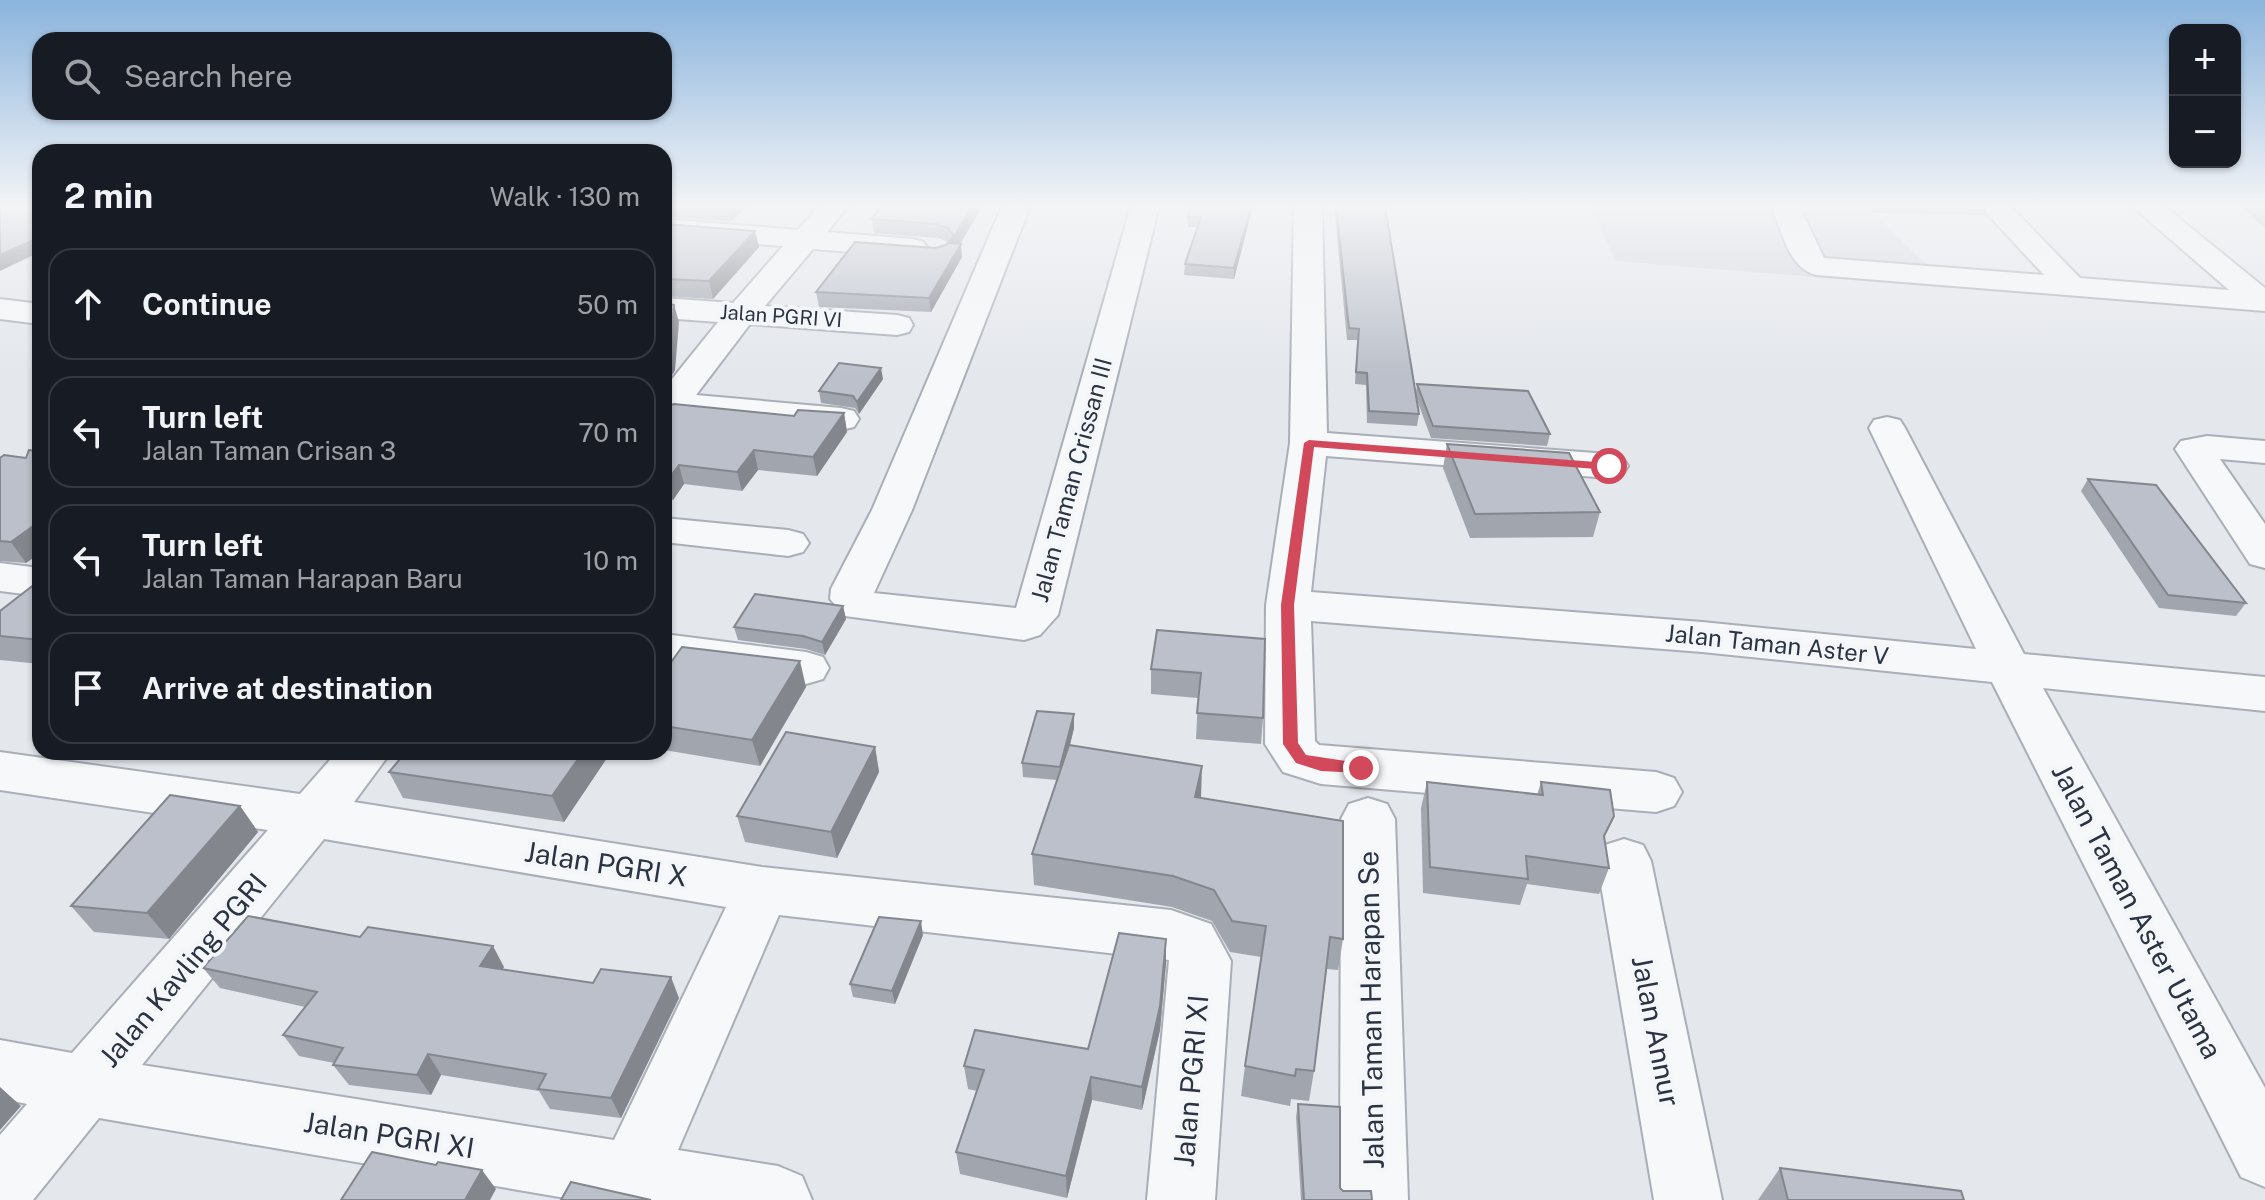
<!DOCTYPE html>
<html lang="en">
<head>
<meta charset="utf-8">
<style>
  :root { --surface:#171b24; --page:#242831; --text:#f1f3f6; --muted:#9ea1a6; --line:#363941 }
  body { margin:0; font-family:"Public Sans",sans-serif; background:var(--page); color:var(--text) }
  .controls { position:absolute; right:24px; top:24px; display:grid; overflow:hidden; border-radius:16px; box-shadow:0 2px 6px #0004 }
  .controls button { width:72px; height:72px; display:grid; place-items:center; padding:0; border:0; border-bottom:2px solid var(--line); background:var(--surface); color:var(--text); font:40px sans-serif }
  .stop { position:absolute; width:24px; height:24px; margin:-18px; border:6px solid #d1495b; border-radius:50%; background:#fff }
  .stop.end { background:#d1495b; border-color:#fff; box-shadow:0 2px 8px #0008 }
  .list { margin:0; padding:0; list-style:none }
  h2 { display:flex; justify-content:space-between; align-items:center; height:104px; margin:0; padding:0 32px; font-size:34px }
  h2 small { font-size:26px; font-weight:400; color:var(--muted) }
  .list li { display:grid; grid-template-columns:52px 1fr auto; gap:24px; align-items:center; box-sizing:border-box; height:112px; margin:0 16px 16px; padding:0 16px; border:2px solid var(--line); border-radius:24px }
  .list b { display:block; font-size:30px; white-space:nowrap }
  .list p { margin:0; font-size:26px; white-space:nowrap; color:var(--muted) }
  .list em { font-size:26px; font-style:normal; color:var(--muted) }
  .icon { flex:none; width:44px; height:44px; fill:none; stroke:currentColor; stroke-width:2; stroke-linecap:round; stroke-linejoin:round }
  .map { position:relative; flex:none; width:2265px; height:1200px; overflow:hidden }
  .search { position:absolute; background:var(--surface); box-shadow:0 2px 6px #0004; left:32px; top:32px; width:640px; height:88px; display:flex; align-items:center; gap:20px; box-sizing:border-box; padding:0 28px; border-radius:24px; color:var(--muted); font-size:30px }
  .panel { position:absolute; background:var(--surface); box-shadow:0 2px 6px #0004; left:32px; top:144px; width:640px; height:616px; border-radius:24px }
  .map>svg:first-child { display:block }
</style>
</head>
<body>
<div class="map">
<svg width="2265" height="1200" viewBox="0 0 2265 1200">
  <rect width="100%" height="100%" fill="#e4e7ec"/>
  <!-- built -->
  <polygon fill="#d2d6de" points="1589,206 1866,206 1951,288 1616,261"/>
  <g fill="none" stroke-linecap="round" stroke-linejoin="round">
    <!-- street casing -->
    <g stroke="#a9aeb7" stroke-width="4">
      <g id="street">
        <polygon points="819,206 848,206 827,232 913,239 923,242 928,248 923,254 913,257 813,249 765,306 897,315 909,318 913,325 909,332 897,335 750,324 696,395 841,408 854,411 859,419 854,427 841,430 681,415 677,421 664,424 664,389 718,322 664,318 664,298 733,303 783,246 664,237 664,219 798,230"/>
        <polygon points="1002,206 1030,206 912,510 874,593 1016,608 1131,206 1159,206 1058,615 1040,635 1024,640 845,616 830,599 831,589 872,510"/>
        <polygon points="1294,206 1322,206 1327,433 1609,454 1623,458 1628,466 1623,474 1609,478 1326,456 1311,592 1702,622 1976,649 1869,428 1874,420 1887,417 1900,420 1905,428 2024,654 2265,677 2265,711 2043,688 2265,1088 2265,1187 2241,1177 1992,682 1702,652 1311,621 1315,741 1319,745 1656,772 1674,778 1682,792 1674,806 1656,812 1321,784 1283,772 1265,744 1266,605 1290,443"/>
        <path d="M 1771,206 L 1799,206 L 1824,258 L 2044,275 L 1980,206 L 2010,206 L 2080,278 L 2229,290 L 2132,206 L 2164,206 L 2265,288 L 2265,311 L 1816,275 C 1788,268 1782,230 1771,206 Z"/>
        <polygon points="0,299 40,304 40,324 0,319"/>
        <polygon points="2207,436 2265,441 2265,463 2220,459 2265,524 2265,568 2250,564 2175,449 2181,441"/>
        <polygon points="664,518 788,530 803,534 809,543 803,552 788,556 664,542"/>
        <polygon points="0,563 40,568 40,596 0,591"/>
        <polygon points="664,634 806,652 823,657 829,668 823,679 806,684 664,666"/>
        <path d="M 0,752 L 300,794 L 337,752 L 391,752 L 354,802 L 762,867 L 1171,910 L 1211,924 L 1231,961 L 1215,1200 L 1147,1200 L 1169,960 L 779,915 L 678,1150 L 778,1166 L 802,1176 L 812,1200 L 577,1200 L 99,1118 L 33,1200 L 0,1200 L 0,1135 L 27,1104 L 0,1098 L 0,1040 L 72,1053 L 268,830 L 0,790 ZM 324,839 L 726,907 L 614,1140 L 142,1065 Z"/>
        <polygon points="1368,798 1387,804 1395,819 1408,1200 1340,1200 1341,819 1349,804"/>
        <polygon points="1624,839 1643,845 1651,861 1722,1200 1654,1200 1597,861 1605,845"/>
      </g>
    </g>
    <!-- street -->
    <use href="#street" fill="#f7f8fa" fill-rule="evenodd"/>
  </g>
  <!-- wall -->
  <g fill="#a1a5ae">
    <polygon points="664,206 748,206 731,221 664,217"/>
    <polygon points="881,206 983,206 960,243 962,257 931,312 819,307 816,292 946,245 949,242 938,238 874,233 872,219"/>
    <polygon points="1253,206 1234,279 1184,275 1185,264 1197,227 1188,227 1188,217"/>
    <polygon points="1336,206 1416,392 1417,384 1550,434 1547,446 1431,438 1417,400 1419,414 1417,426 1367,423 1366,385 1355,384 1357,340 1347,340 1335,215"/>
    <polygon points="1867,206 1988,206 1984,215 1873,213"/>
    <polygon points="2239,206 2265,206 2265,228"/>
    <polygon points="664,224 755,231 759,247 713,299 664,296"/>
    <polygon points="883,379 859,414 855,408 821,403 819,391"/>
    <polygon points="664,407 794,416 844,413 847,432 817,476 758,470 742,491 684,484 673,500 664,500"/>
    <polygon points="1447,444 1600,512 1593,537 1470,538 1443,468"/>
    <polygon points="40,452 40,553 26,563 0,561 0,458 26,458"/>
    <polygon points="2088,479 2246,603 2236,616 2159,608 2081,491"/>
    <polygon points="40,580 40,664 0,660 0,611"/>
    <polygon points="843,606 846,619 825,655 806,649 738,640 734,627"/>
    <polygon points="1157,630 1263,718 1261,744 1196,739 1198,698 1151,694 1151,669"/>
    <polygon points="664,672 806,687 760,766 664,750"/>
    <polygon points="1074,728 1070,745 1201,798 1343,939 1338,970 1327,969 1314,1071 1309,1101 1291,1099 1290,1106 1241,1096 1245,1066 1261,957 1230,952 1212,921 1172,907 1034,885 1032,854 1057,780 1023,777 1022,763"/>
    <polygon points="875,747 879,772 837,858 745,842 737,816"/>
    <polygon points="611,752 564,822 403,798 389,772"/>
    <polygon points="1427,782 1537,795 1541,782 1605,841 1609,868 1599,894 1527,884 1520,905 1423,893 1421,808"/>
    <polygon points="240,806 258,832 169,939 94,932 71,906"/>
    <polygon points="923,935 895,1004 853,997 850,984"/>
    <polygon points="1166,939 1166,963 1160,1030 1142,1110 1092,1100 1067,1198 960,1174 956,1152 977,1091 968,1089 964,1066 1088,1049"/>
    <polygon points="504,967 502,970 679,998 621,1118 550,1109 539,1091 441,1075 431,1095 349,1085 333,1065 334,1063 299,1056 283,1035 305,1007 220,988 203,968"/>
    <polygon points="1298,1104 1340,1188 1343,1191 1372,1200 1301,1200 1296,1117"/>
    <polygon points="1780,1168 1964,1200 1758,1200"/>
  </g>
  <!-- shaded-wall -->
  <g fill="#83868d">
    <polygon points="728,206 748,206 731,221"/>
    <polygon points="973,206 983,206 952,257 950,243"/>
    <polygon points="1251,206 1253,206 1234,279 1234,268"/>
    <polygon points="755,231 759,247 713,299 709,281"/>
    <polygon points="40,237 40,252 0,271 0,255"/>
    <polygon points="961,244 962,257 931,312 929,298"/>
    <polygon points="674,305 679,322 675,370 664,388 664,362"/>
    <polygon points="881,368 883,379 859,414 857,402"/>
    <polygon points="844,413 847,432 817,476 813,457"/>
    <polygon points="754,450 758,470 742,491 737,472"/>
    <polygon points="679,465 684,484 673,500 667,481"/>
    <polygon points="40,521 40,553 26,563 11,542"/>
    <polygon points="843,606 846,619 825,655 822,642"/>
    <polygon points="800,661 806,687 760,766 752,740"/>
    <polygon points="1074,714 1074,728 1061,781 1060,767"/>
    <polygon points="875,747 879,772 837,858 831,832"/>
    <polygon points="583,752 611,752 564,822 552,796"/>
    <polygon points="1202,766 1201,797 1194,828 1195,797"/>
    <polygon points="240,806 258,832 169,939 147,913"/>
    <polygon points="921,921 923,935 895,1004 892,991"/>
    <polygon points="1166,939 1166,963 1160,1030 1142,1110 1142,1087"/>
    <polygon points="493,946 504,967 492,987 480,966"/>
    <polygon points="671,977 679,998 621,1118 611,1098"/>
    <polygon points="428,1054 441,1075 431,1095 417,1075"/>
    <polygon points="1091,1077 1092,1100 1067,1198 1066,1176"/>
    <polygon points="0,1087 21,1106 0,1130"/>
    <polygon points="482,1170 496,1189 490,1200 465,1200"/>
  </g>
  <!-- building -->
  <g fill="#bbc0ca" stroke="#83868d" stroke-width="2">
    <polygon points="0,206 40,206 40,237 0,255"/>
    <polygon points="881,206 973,206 950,243 961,244 929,298 816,292 855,242 935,248 946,245 954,236 948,228 936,224 872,219"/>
    <polygon points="1190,206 1251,206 1234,268 1185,264 1201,217 1188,217"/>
    <polygon points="1336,206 1385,206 1419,414 1369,411 1367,373 1356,372 1359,329 1349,328"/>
    <polygon points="664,224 755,231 709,281 664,279"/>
    <polygon points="664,303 674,305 670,352 664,362"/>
    <polygon points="839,363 881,368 857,402 853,396 819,391"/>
    <polygon points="1417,384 1528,391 1550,434 1433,426"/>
    <polygon points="674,404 794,416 798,410 844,413 813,457 754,450 737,472 679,465 667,481 664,481 664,407"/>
    <polygon points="1447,444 1569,453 1600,512 1475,514"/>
    <polygon points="29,450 40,452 40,521 11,542 0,541 0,458 4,455 26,458"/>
    <polygon points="2088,479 2156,485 2246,603 2168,595"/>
    <polygon points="40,580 40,640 0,636 0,611"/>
    <polygon points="755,594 843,606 822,642 803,636 734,627"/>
    <polygon points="1157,630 1265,639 1263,718 1197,713 1201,673 1151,669"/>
    <polygon points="682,647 800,661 752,740 664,726 664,672"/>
    <polygon points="1037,711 1074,714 1060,767 1022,763"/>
    <polygon points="786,732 875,747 831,832 737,816"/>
    <polygon points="1069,745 1202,766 1195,797 1343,821 1343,939 1330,937 1314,1071 1296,1069 1295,1076 1245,1066 1266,926 1232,921 1214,890 1173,876 1032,854"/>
    <polygon points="406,752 583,752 552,796 389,772"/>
    <polygon points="1427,782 1543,795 1541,782 1610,790 1614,816 1604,836 1609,868 1526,856 1528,879 1430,867"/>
    <polygon points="170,795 240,806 147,913 71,906"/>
    <polygon points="248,916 360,937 368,927 493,946 480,966 593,983 601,969 671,977 611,1098 538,1089 546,1074 428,1054 417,1075 333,1065 343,1048 283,1035 317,992 203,968"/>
    <polygon points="879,917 921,921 892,991 850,984"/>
    <polygon points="1119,933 1166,939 1160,1006 1142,1087 1091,1077 1066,1176 956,1152 984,1070 964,1066 975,1030 1088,1049"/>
    <polygon points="1298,1104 1340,1107 1340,1188 1343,1191 1371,1191 1372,1200 1304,1200"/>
    <polygon points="372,1152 436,1165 438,1162 482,1170 465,1200 341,1200"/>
    <polygon points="1780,1168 1961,1191 1964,1200 1788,1200"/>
    <polygon points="571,1182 651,1200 561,1200"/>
  </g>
  <!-- sky -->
  <linearGradient id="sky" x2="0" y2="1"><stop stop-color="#8bb4dd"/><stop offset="0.55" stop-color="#f3f4f6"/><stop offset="1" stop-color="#f3f4f6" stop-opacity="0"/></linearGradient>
  <rect width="2265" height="374" fill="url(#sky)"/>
  <!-- route -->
  <polygon fill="#d1495b" points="1309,440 1609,463 1615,466 1609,470 1314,447 1294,605 1298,743 1306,755 1366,764 1366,772 1361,773 1321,771 1296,763 1283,744 1281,605 1304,443"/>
  <g text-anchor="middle" stroke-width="8" stroke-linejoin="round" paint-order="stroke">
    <!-- far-street labels -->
    <g font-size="20" fill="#2b3445" stroke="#f4f6f9">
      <text transform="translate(781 316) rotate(4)" y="7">Jalan PGRI VI</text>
    </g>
    <!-- street labels -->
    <g font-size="24" fill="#2b3445" stroke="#f4f6f9">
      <text transform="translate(1072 480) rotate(-75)" y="8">Jalan Taman Crissan III</text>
      <text transform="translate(1777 645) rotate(6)" y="8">Jalan Taman Aster V</text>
    </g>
    <!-- near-street labels -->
    <g font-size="28" fill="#2b3445" stroke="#f4f6f9">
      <text transform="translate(606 864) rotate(9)" y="10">Jalan PGRI X</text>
      <text transform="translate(2137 911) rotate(62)" y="10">Jalan Taman Aster Utama</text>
      <text transform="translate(183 970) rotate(-50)" y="10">Jalan Kavling PGRI</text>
      <text transform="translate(1371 1010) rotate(-91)" y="10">Jalan Taman Harapan Se</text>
      <text transform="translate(1656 1031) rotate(79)" y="10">Jalan Annur</text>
      <text transform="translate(1191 1081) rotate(-85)" y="10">Jalan PGRI XI</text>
      <text transform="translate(389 1135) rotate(9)" y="10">Jalan PGRI XI</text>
    </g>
  </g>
</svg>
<div class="controls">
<button>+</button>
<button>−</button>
</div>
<div class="stop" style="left:1609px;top:466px"></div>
<div class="stop end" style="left:1361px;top:768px"></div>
<div class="search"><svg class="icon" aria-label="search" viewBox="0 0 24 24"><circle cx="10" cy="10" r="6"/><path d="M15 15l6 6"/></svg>Search here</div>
<section class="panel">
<h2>2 min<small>Walk · 130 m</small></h2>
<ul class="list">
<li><svg class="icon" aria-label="ahead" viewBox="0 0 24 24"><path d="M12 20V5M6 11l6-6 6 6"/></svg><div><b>Continue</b></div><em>50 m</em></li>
<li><svg class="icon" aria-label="left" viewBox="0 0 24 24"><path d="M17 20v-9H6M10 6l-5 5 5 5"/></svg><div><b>Turn left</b><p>Jalan Taman Crisan 3</p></div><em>70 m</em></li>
<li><svg class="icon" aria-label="left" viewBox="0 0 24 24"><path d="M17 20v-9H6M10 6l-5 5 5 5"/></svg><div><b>Turn left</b><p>Jalan Taman Harapan Baru</p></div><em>10 m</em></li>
<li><svg class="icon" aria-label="arrive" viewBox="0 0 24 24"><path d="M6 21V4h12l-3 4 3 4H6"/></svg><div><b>Arrive at destination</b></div></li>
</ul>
</section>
</div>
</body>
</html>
